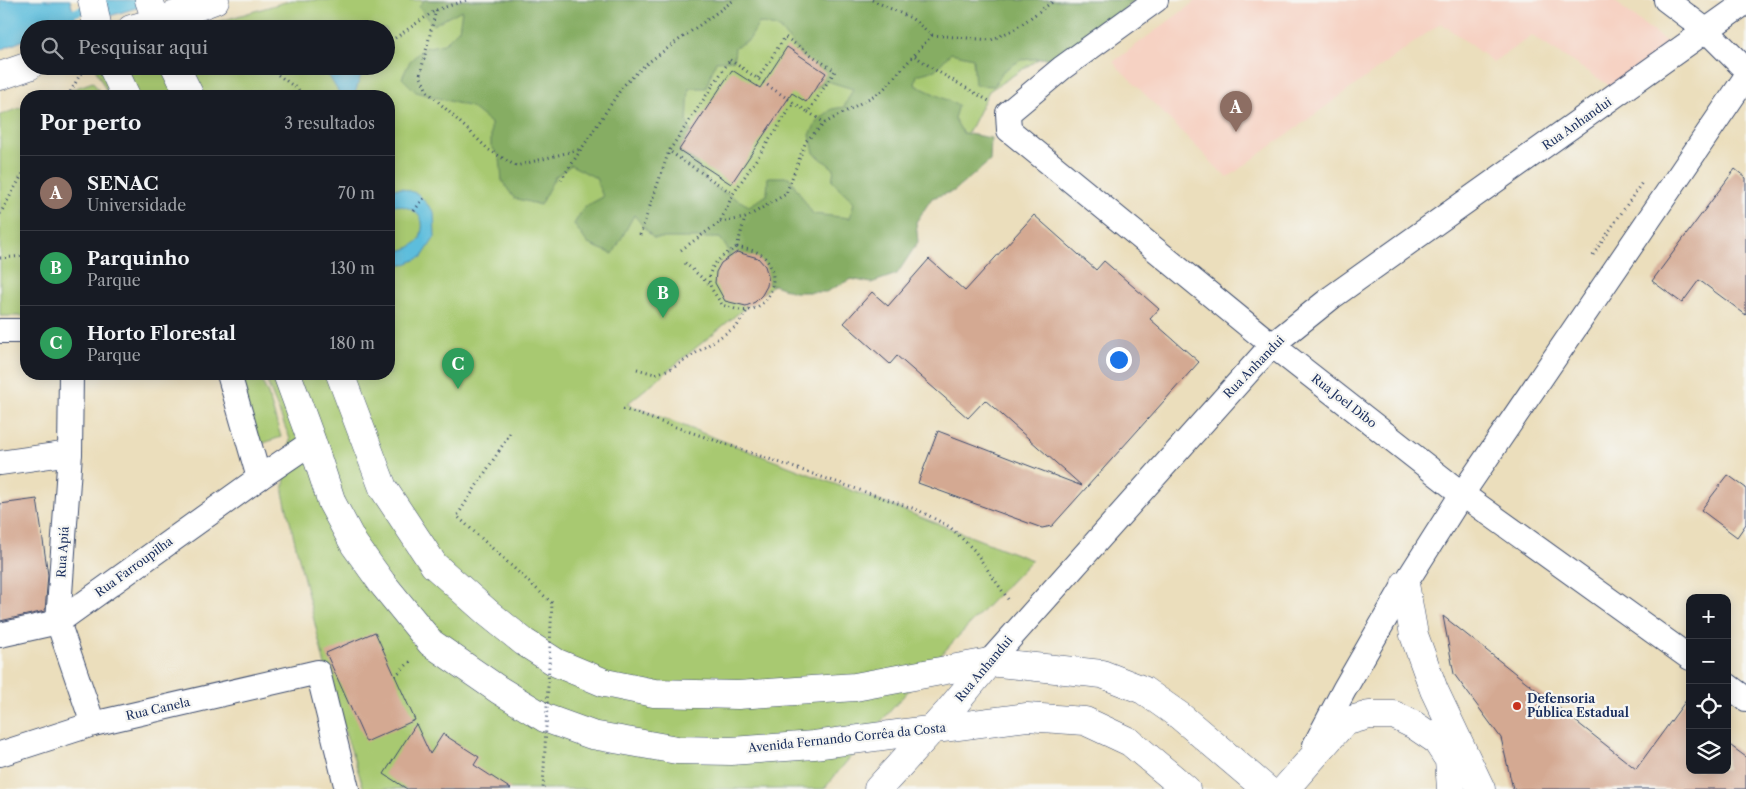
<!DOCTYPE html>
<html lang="pt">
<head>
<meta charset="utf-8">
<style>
  :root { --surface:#171b24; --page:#20242c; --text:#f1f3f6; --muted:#9ea1a6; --line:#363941; --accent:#0b8043 }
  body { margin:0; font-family:"Libre Caslon Text",serif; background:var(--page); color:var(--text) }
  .controls { position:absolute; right:15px; bottom:15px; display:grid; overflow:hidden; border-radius:10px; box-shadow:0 2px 12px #0003 }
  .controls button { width:45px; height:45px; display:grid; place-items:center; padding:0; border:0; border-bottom:1px solid var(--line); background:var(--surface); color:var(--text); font:25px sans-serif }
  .you { position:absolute; left:1118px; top:359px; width:18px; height:18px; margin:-12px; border:4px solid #fff; border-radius:50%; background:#1a73e8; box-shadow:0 0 0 8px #1a73e833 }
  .badge { display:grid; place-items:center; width:32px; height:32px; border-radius:50%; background:var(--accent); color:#fff; font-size:16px; font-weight:700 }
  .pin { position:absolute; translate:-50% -41px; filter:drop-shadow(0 1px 2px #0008) }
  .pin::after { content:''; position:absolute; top:26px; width:18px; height:15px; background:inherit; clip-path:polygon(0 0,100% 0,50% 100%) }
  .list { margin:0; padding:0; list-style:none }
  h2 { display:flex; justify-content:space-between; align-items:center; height:65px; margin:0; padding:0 20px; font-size:21px }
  h2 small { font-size:16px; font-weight:400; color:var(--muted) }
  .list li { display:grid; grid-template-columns:32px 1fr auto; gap:15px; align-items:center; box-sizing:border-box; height:75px; padding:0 20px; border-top:1px solid var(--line) }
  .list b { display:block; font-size:19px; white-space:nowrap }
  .list p { margin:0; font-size:16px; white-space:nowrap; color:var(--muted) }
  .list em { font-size:16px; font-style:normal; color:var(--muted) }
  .icon { flex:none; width:28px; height:28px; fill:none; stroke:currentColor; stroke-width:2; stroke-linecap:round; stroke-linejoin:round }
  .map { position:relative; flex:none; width:1746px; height:789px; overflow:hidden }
  .search { position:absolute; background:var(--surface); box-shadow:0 2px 12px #0003; left:20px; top:20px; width:375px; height:55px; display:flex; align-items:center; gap:12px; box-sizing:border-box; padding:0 18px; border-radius:28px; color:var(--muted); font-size:19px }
  .panel { position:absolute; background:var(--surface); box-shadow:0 2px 12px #0003; left:20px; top:90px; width:375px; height:290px; border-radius:20px }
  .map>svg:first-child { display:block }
</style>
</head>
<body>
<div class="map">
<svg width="1746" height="789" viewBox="0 0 1746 789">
  <rect width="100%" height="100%" fill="#f6f6f2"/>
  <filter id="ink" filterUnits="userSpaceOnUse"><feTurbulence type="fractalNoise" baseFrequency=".02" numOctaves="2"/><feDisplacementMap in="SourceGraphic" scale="10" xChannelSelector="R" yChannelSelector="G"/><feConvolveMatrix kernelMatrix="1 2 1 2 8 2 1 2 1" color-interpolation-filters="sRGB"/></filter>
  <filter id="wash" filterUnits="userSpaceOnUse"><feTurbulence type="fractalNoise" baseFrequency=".0096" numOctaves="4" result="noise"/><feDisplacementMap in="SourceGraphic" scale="20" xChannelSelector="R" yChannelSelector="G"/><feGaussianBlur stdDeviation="1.12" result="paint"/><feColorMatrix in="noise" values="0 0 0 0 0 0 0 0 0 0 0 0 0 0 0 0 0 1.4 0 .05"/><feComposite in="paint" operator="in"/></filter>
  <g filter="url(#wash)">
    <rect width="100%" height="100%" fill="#ebdebc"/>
    <!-- built -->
    <polygon fill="#f6d2c3" points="1197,0 1613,0 1669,44 1610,86 1532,36 1493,62 1441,23 1227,178 1113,62"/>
    <!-- green -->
    <g fill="#a8c971" stroke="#627c68">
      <path d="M 292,0 L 1130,0 L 989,91 L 969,131 L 784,276 L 627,404 L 1032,560 C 960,633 889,709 824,789 L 364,789 L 331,690 L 283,493 L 290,439 L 264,374 L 389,374 L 389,96 L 109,96 L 94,66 L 386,66 L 386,29 L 194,29 Z"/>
      <polygon points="93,82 102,96 53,96"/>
      <polygon points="26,106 26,316 0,316 0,115"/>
      <polygon points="236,374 258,374 268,394 281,437 261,444"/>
    </g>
    <!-- forest -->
    <path fill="#86ad63" stroke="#506e60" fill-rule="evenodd" d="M 424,0 L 1135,0 L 1094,35 L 1060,57 L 1021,60 L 1003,71 L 994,86 L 975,85 L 973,58 L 951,53 L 935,70 L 917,75 L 915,85 L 958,105 L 954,118 L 963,133 L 991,138 L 990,161 L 954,191 L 932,198 L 916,222 L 918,242 L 897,274 L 871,283 L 851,279 L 826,292 L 794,292 L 768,283 L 739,294 L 726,275 L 729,251 L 720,238 L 653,238 L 634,215 L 613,254 L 588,244 L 574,224 L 584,207 L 603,197 L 596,178 L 571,165 L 555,177 L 540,205 L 514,198 L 502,181 L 500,157 L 491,146 L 491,123 L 471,107 L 416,92 L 402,78 L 410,61 L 424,48 L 444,44 L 459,29 L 462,10 L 433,25 L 419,6 ZM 759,23 L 779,28 L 799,52 L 812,90 L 827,81 L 853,89 L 844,107 L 832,109 L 817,121 L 810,135 L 814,153 L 834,169 L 832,181 L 854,202 L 850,218 L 813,214 L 789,177 L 768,177 L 767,195 L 749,206 L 709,184 L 694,160 L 679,150 L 691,132 L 687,123 L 689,88 L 706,88 L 716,61 L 734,60 L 735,47 L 749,40 Z"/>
    <!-- water -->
    <g fill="#5dbddc" stroke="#3c769d">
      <polygon points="0,0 70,0 76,21 55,29 29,29 29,38 0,50"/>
      <polygon points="92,0 148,0 149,4 97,20"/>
      <polygon points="326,66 364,66 354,96 341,96 326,71"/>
      <path d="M 402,188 L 418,194 L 434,212 L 435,237 L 422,257 L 403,265 L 389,263 L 389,250 C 402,253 411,248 420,239 C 421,234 423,227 422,222 C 419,209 400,204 389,205 L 389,189 Z"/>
    </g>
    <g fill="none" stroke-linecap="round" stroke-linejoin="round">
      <!-- stream -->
      <polyline stroke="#5dbddc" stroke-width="8" points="64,16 88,8"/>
    </g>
    <g id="blocks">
      <!-- building -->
      <g fill="#d4a992">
        <polygon points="787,47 826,73 806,102 792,93 731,184 679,150 732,70 760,88"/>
        <polygon points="1735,169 1746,178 1746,315 1699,280 1682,303 1652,281"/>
        <polygon points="1034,215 1096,270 1104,261 1159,309 1150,319 1199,362 1052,526 1042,528 918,483 938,431 1082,486 985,400 968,418 897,356 890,364 844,323 872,292 888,306 929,259 965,291"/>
        <polygon points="737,252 758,258 765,266 768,276 767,286 762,295 755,302 746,306 725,301 715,283 716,272 721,263"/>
        <polygon points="1728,475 1746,488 1746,524 1737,537 1701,510"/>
        <polygon points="37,499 48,575 45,611 0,621 0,504"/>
        <polygon points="1443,616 1636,769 1690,695 1690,770 1727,770 1727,743 1746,757 1746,789 1513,789 1501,738 1454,674"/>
        <polygon points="375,632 415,720 366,742 326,653"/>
        <polygon points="416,724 430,754 443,734 479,757 474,765 511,789 407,789 384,774"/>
      </g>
    </g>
  </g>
  <g filter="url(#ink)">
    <use href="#blocks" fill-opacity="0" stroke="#3a496c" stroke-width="1"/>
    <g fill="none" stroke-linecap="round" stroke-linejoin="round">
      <!-- minor casing -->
      <g stroke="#3a496c" stroke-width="26">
        <g id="minor">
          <polyline points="1156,0 1062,68 1008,113 1009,130 1272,345 1462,494 1690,658"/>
          <polyline points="1666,0 1707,31 1746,70"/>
          <polyline points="0,331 26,331"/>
          <polyline points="71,374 70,453 58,622 93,724"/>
          <polyline points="229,374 259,478"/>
          <polyline points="0,463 70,453"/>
          <polyline points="0,635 58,622 259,478 312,442"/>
          <polyline points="989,662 1272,345 1332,297 1746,2"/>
          <polyline points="1727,685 1746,699"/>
          <polyline points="1315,745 1344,690 1405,584 1462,494 1746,77"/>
          <polyline points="0,754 93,724 318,672 347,789"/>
        </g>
      </g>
      <!-- major casing -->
      <g stroke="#3a496c" stroke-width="29">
        <g id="major">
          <polyline points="92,0 98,29"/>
          <polyline points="149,0 159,29"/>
          <polyline points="131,29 156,22 215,0"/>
          <polyline points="112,66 126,96"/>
          <polyline points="175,66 190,96"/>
          <polyline points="0,76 29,66"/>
          <polyline points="287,374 312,442 332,503 354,544 382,583 431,643 499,690 545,718 592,735 677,750 731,751 814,745 1027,717 1085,721 1130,742 1186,789"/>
          <polyline points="340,374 383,488 434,565 488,613 524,642 557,663 605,683 654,693 738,695 855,687 989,662 1102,674 1143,690 1180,716 1266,789"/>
          <polyline points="1405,584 1414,635 1434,690 1481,789"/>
          <polyline points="878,789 948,712 989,662"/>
          <polyline points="1285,789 1344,722 1369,715 1394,715 1414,725 1436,740 1449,760 1451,789"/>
        </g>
      </g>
      <!-- path -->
      <g stroke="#3a496c" stroke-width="3" stroke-dasharray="1 4" stroke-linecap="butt">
        <polyline points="872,0 911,18 932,35 991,40 1015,29 1055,0"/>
        <polyline points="436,10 420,75 427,91 489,150 516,166 581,149"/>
        <polyline points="395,38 436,10 467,0"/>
        <polyline points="915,56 935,70 989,101"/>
        <polygon points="730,60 794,103 733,194 669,151"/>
        <polyline points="266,66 307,96"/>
        <polyline points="758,78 785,37 835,71 808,112 794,103"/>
        <polyline points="68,96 85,66"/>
        <polyline points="808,112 825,123"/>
        <polyline points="561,180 623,86 646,64 734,0"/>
        <polyline points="414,211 426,195"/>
        <polyline points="0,214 26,168"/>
        <polyline points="720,222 745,218 786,194 806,141 825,123 882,91 932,35"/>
        <polyline points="640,235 669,151"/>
        <path d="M 737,247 C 744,249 756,250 762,255 C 782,272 773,305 749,310 C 741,312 730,307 722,305 C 719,299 711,290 710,284 C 706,265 724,255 737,247 Z"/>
        <polyline points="737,247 745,218"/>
        <polyline points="681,250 720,222 733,194"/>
        <polyline points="1593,255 1643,181"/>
        <polyline points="0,258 26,256"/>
        <polyline points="685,263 709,284"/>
        <polyline points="637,369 655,374 673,368 737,326 747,311"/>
        <polyline points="623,409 918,510 950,527 974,550 1010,602"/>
        <polyline points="499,451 512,430"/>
        <polyline points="395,676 413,659"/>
      </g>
      <!-- minor -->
      <use href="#minor" stroke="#fff" stroke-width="24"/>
      <!-- major -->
      <use href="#major" stroke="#fff" stroke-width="28"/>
      <!-- path-bridge -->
      <polyline stroke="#3a496c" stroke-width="3" stroke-dasharray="1 4" stroke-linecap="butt" points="499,451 457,516 552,603 543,789"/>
    </g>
  </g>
  <!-- markers -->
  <circle fill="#c8321e" stroke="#f6f6f2" stroke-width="2" cx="1517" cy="706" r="5"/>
  <g text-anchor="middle" stroke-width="4.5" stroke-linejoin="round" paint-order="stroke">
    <!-- street labels -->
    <g font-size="12" fill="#1b2f5e" stroke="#f6f6f2">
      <text transform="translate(1577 124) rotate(-35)" y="4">Rua Anhandui</text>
      <text transform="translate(1254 367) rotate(-46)" y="4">Rua Anhandui</text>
      <text transform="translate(1344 401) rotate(38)" y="4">Rua Joel Dibo</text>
      <text transform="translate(63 552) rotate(-86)" y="4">Rua Apiá</text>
      <text transform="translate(134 567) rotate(-36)" y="4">Rua Farroupilha</text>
      <text transform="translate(984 669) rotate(-50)" y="4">Rua Anhandui</text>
      <text transform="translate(158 709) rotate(-13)" y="4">Rua Canela</text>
      <text transform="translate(847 738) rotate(-6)" y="4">Avenida Fernando Corrêa da Costa</text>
    </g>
    <!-- poi labels -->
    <g font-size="12" font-weight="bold" fill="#1b2f5e" stroke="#f6f6f2" text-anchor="start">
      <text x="1527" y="703">Defensoria<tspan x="1527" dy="14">Pública Estadual</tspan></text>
    </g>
  </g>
</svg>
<div class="controls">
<button>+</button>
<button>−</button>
<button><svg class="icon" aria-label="locate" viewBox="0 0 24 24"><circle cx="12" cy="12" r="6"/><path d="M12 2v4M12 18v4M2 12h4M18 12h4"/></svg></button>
<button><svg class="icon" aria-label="layers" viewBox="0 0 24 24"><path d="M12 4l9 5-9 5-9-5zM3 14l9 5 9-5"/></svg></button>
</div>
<div class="you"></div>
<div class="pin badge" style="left:1236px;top:132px;background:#8d6e63">A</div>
<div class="pin badge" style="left:663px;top:318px;background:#2e9e5b">B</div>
<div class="pin badge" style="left:458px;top:389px;background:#2e9e5b">C</div>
<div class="search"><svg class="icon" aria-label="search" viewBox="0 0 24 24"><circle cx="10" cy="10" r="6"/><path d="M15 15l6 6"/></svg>Pesquisar aqui</div>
<section class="panel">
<h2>Por perto<small>3 resultados</small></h2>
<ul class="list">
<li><span class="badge" style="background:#8d6e63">A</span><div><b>SENAC</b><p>Universidade</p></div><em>70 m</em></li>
<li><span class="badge" style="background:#2e9e5b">B</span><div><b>Parquinho</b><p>Parque</p></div><em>130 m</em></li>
<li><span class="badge" style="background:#2e9e5b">C</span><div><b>Horto Florestal</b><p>Parque</p></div><em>180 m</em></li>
</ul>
</section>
</div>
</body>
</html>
